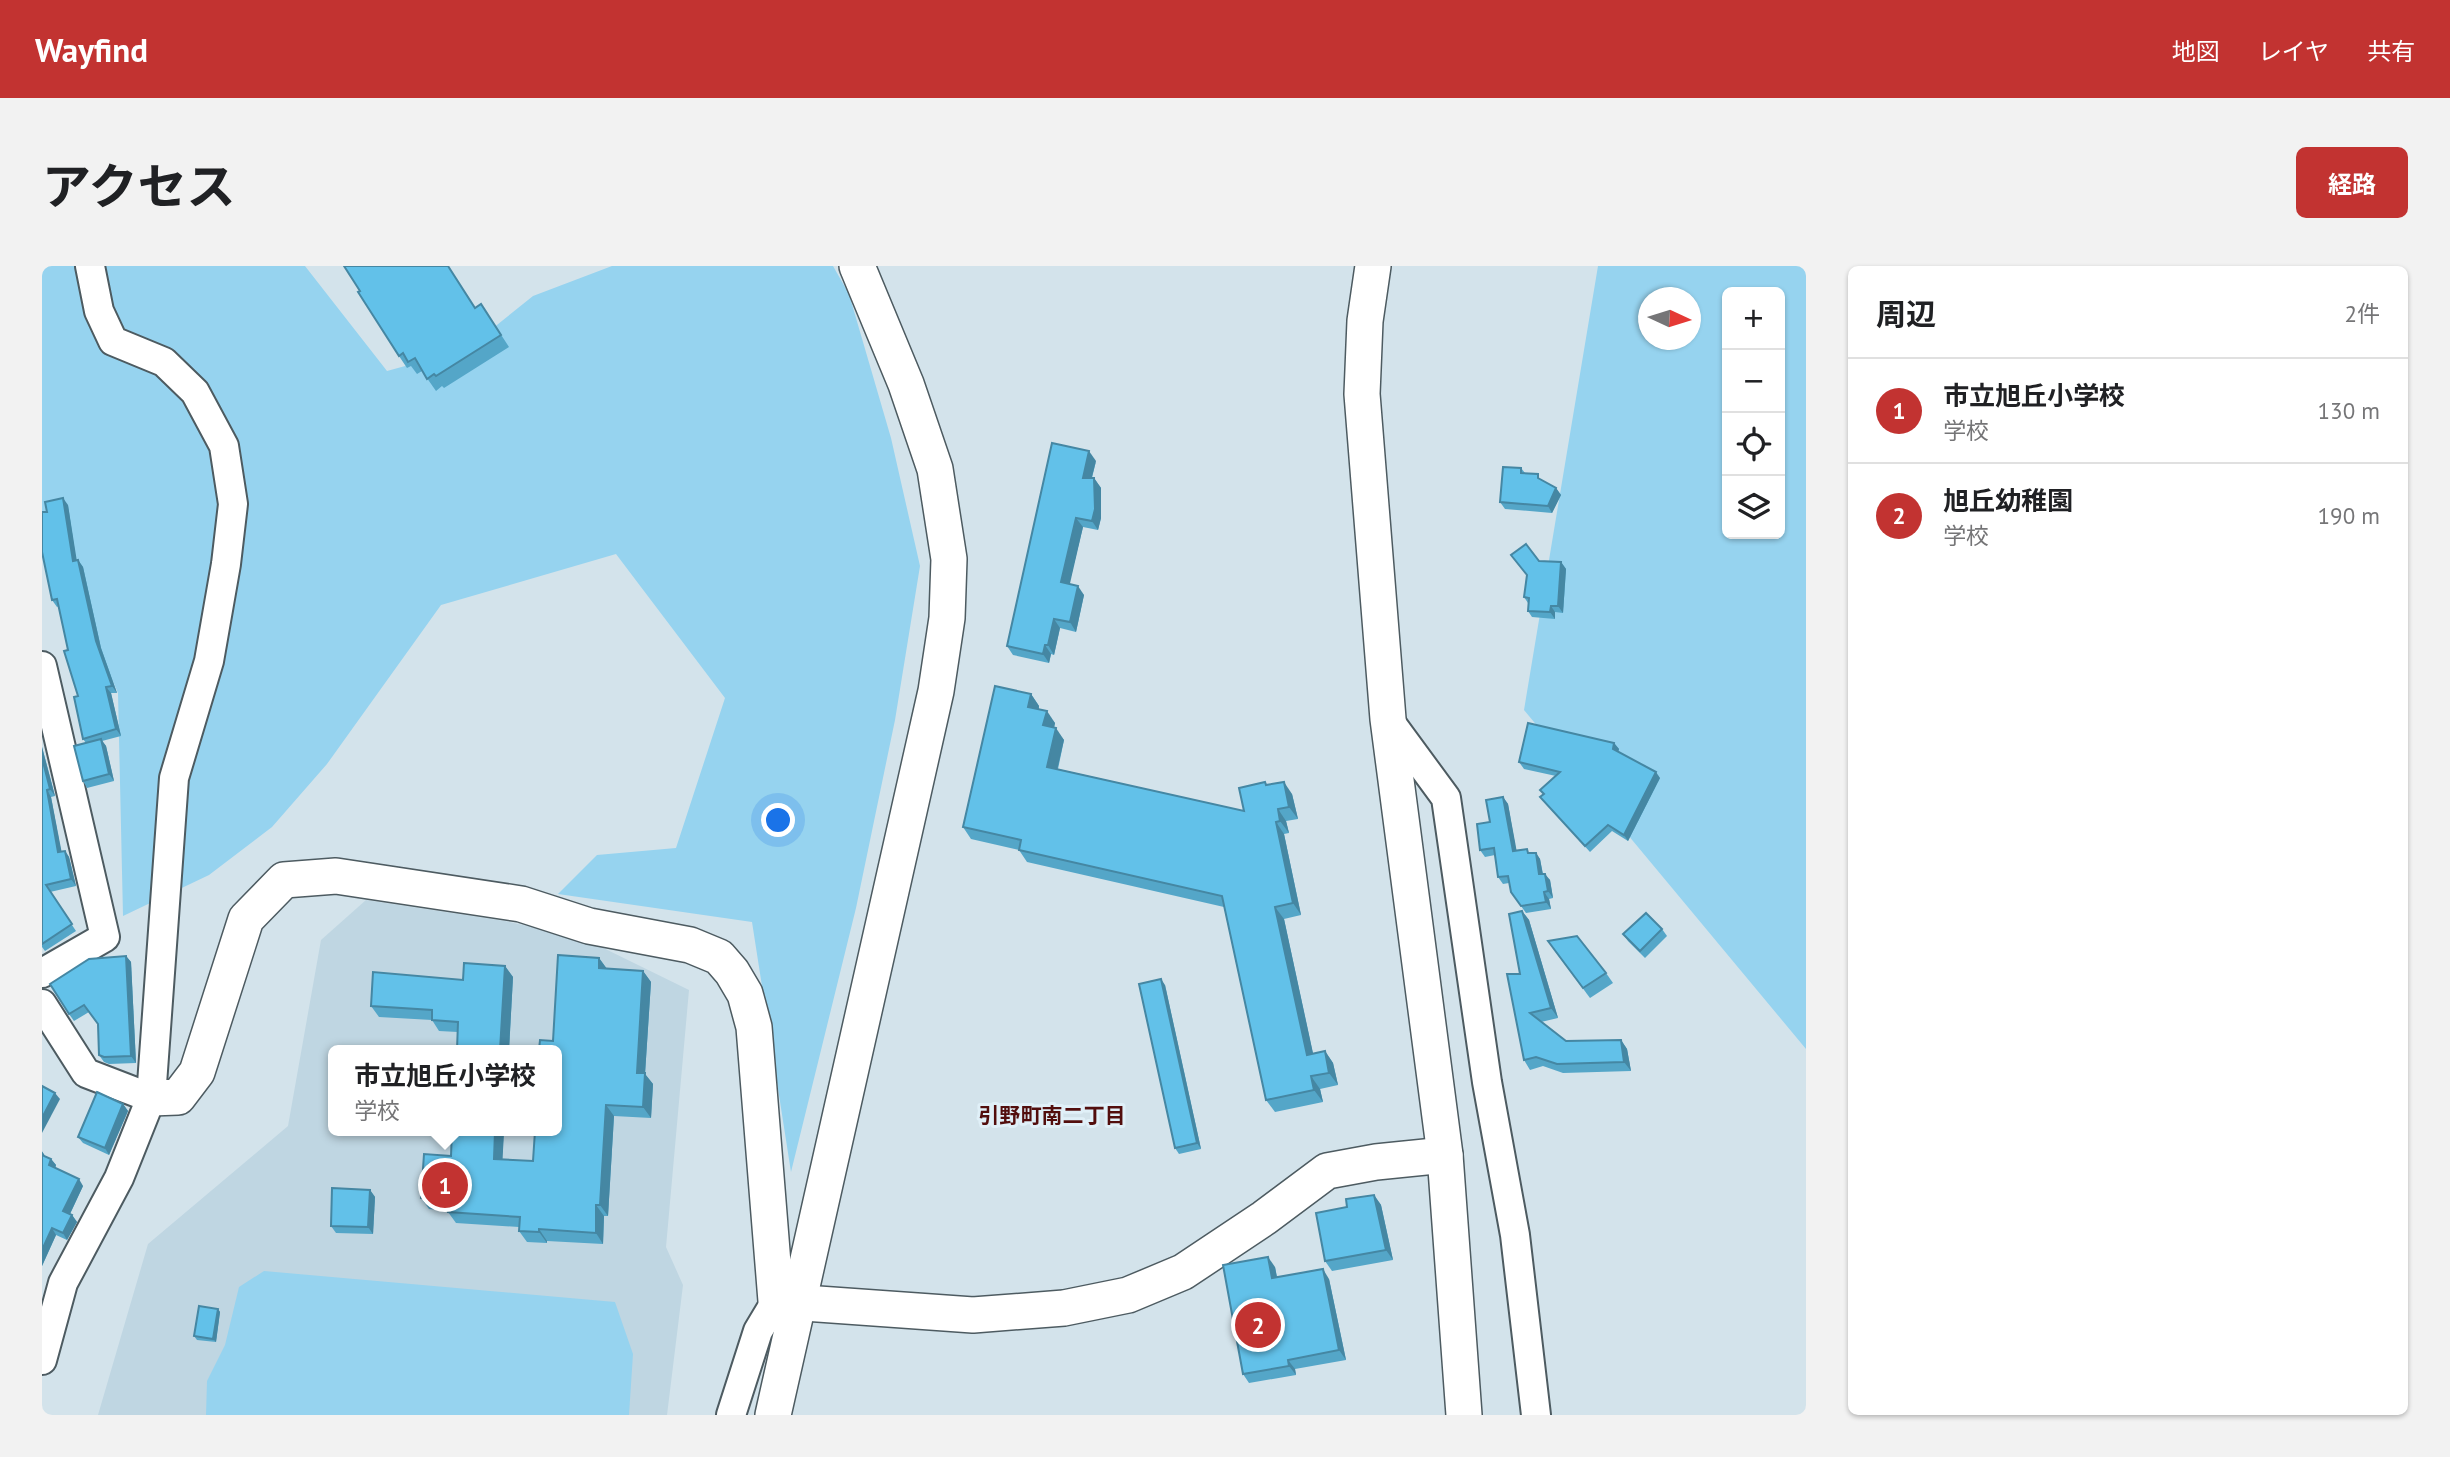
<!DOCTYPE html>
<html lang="ja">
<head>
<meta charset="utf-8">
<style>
  :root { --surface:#fff; --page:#f2f2f2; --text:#202124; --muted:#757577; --line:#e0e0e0; --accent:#c23331 }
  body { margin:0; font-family:"PT Sans","Noto Sans JP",sans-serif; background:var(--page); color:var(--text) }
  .controls { position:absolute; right:21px; top:21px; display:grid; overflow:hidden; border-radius:10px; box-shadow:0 2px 5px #0004 }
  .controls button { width:63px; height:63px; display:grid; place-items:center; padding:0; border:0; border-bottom:2px solid var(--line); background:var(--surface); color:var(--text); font:35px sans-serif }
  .compass { position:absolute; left:1596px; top:21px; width:63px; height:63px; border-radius:50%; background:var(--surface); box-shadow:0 2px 5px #0004; rotate:94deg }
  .you { position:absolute; left:737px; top:555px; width:24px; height:24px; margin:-18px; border:5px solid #fff; border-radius:50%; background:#1a73e8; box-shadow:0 0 0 10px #1a73e833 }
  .badge { display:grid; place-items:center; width:46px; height:46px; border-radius:50%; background:var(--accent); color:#fff; font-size:23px; font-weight:700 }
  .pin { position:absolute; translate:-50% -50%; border:4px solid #fff; box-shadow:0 2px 7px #0006 }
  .popup { position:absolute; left:286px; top:779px; width:234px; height:91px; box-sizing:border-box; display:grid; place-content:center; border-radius:10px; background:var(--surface); filter:drop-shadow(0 2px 5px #0005); font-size:23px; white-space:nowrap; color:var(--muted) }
  .popup b { font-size:26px; color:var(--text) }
  .popup::after { content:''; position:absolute; left:50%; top:100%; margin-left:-14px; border:14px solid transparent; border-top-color:var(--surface) }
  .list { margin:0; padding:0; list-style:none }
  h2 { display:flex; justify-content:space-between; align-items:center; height:91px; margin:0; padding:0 28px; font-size:30px }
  h2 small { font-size:23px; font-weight:400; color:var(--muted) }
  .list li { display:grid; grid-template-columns:46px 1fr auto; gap:21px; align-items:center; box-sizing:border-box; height:105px; padding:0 28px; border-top:2px solid var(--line) }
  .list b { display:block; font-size:26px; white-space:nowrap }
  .list p { margin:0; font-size:23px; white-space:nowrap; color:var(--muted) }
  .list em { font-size:23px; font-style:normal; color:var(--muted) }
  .icon { flex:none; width:38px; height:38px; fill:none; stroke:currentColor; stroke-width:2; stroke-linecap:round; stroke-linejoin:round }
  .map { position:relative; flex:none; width:1764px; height:1149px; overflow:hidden; border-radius:10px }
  header { display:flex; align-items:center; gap:42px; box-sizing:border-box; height:98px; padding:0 35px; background:var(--accent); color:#fff }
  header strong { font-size:33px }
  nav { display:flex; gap:38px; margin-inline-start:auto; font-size:24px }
  .intro { display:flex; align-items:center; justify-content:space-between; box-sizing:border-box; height:168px; padding:0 42px }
  h1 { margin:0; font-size:49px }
  .button { padding:18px 32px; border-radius:10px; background:var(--accent); color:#fff; font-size:24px; font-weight:700 }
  main { display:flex; gap:42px; padding:0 42px }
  aside { flex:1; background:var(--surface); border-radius:10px; box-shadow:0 2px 5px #0004 }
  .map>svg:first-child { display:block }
</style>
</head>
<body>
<header>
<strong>Wayfind</strong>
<nav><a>地図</a><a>レイヤ</a><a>共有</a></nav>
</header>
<div class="intro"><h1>アクセス</h1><a class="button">経路</a></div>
<main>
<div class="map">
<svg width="1764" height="1149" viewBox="0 0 1764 1149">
  <rect width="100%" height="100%" fill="#d3e3eb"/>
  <!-- built -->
  <path fill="#bfd6e2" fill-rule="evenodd" d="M 324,634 L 463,655 L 543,673 L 647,724 L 624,981 L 641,1019 L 625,1149 L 56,1149 L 106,978 L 246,860 L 279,674 ZM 291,784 L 515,784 L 515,865 L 291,865 Z"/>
  <!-- green -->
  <g fill="#96d3ef" fill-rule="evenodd">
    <polygon points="0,0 263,0 345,105 425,83 491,30 570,0 791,0 807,28 849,172 878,300 853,454 814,642 749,906 710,656 516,628 555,589 634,582 683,432 574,288 399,339 285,498 230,561 167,609 81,650 76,427 0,253"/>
    <path d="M 1556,0 L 1764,0 L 1764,783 L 1482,444 ZM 1685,26 L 1738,26 L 1738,268 L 1685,268 ZM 1606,32 L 1648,32 L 1648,74 L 1606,74 Z"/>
    <polygon points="222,1005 573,1036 591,1088 587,1149 164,1149 165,1115 183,1079 197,1021"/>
  </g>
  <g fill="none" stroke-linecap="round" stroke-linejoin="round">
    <!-- minor casing -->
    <g stroke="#4d5b61" stroke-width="32">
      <g id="minor">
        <polyline points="0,400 63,671 0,707"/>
        <polyline points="1346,453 1404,532 1445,816 1473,969 1494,1149"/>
        <polyline points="0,738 44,807 109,832"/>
        <polyline points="0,1094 21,1017 77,912 109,832 132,512 167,395 184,298 191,238 182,180 153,126 122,96 71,75 57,45 48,0"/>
        <polyline points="689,1149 716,1065 734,1035"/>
      </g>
    </g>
    <!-- tertiary casing -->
    <g stroke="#4d5b61" stroke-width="38">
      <g id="tertiary">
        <polyline points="1331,0 1323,55 1320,128 1346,453 1403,889 1422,1149"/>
        <polyline points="109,832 136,831 155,806 204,653 242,614 294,610 479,638 547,660 648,679 677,691 690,706 703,728 712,761 734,1035 931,1049 1022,1042 1086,1029 1141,1006 1222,952 1285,905 1334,896 1403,889"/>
        <polyline points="731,1149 894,425 905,352 907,293 893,203 864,118 815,0"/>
      </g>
    </g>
    <!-- minor -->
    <use href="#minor" stroke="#fff" stroke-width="28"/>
    <!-- tertiary -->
    <use href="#tertiary" stroke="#fff" stroke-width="35"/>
  </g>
  <!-- wall -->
  <g fill="#54a6c8">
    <polygon points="318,25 434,42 439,38 467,81 402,122 400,120 394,125 380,105 375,108 369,100 365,102 357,90"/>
    <polygon points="1054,195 1050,212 1052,212 1059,222 1059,252 1056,264 1041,261 1027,318 1042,329 1034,366 1018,362 1012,389 1009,388 1007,397 971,389 965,380"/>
    <polygon points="1479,202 1483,207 1501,215 1514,222 1519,229 1510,247 1463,243 1458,236"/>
    <polygon points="26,239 34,294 36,294 41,301 59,382 75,427 69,427 79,470 60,475 64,480 72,515 45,522 41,515 44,477 41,473 36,430 17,340 15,341 10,334 2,292 0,290 0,246"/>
    <polygon points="1497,295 1519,296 1524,303 1521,347 1513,346 1513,353 1490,351 1486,345 1486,337 1482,331"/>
    <polygon points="989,428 997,440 997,443 1013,457 1012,462 1022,474 1016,503 1202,545 1223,516 1225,519 1250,528 1256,553 1244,555 1247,567 1242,568 1259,649 1242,653 1271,788 1283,785 1291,797 1296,819 1278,823 1281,836 1233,846 1224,834 1182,641 985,596 977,584 929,573 921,561"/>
    <polygon points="1572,477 1577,483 1576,486 1618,512 1586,575 1570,565 1548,586 1498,531 1514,510 1482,503 1477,496"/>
    <polygon points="0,481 13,530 9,531 19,585 23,585 27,591 34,620 8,626 34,665 3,685 0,681"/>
    <polygon points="1461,531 1466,538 1474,584 1489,587 1494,587 1498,593 1501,608 1508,614 1511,632 1507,633 1509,643 1484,647 1469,626 1467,617 1461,618 1456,611 1453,589 1443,591 1438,584 1448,556"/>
    <polygon points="1480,645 1487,654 1516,752 1499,756 1524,775 1579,774 1585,783 1589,805 1521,807 1501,800 1488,804 1482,794 1478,708"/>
    <polygon points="1620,663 1625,670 1603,692 1586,675 1581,668"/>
    <polygon points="1513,685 1564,707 1571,717 1548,732"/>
    <polygon points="84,690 89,696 94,797 67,798 62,796 57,789 56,758 47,746 32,755 27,748"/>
    <polygon points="557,692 565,703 601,705 609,716 603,808 611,818 609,852 572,850 566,950 562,950 561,978 505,975 505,977 485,976 477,965 477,961 414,957 406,946 407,945 387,943 379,932 409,890 410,865 462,865 460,893 491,895 511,775"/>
    <polygon points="463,700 471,711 467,784 415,784 416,766 397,765 390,754 337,751 329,740 421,714"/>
    <polygon points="1123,719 1159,883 1137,888 1133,882"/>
    <polygon points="81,838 86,845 67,889 41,877 36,871"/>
    <polygon points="0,886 3,890 9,893 14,899 13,902 41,920 28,948 30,949 35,956 25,974 14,969 0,1000"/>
    <polygon points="328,924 333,931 331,968 294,967 289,960"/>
    <polygon points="1332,929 1339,939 1351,994 1290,1005 1283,995 1305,941"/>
    <polygon points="1233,1001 1235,1011 1287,1013 1304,1094 1253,1103 1254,1109 1207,1117 1201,1108"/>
    <polygon points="176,1043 178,1046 174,1076 155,1074 152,1070"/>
  </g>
  <!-- shaded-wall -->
  <g fill="#4587a3">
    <polygon points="1047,185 1054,195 1047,222 1041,212"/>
    <polygon points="1052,212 1059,222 1059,252 1056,264 1050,255"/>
    <polygon points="1514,222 1519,229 1510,247 1506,240"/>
    <polygon points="21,232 26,239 36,302 31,295"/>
    <polygon points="1034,252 1041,261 1026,326 1019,316"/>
    <polygon points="36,294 41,301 59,382 75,427 70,420 54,375"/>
    <polygon points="1519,296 1524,303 1521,347 1516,340"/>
    <polygon points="1036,320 1042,329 1034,366 1028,356"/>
    <polygon points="1509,340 1513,346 1513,353 1508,346"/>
    <polygon points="1012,353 1018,362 1012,389 1006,379"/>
    <polygon points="1003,379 1009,388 1007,397 1001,388"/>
    <polygon points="64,421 69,427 79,470 74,463"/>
    <polygon points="989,428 997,440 995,453 986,441"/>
    <polygon points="1005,445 1013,457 1010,471 1001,459"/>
    <polygon points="1014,462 1022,474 1013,513 1005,501"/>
    <polygon points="59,473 64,480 72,515 67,508"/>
    <polygon points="1572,477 1577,483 1575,489 1571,483"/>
    <polygon points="0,481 13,530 8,523 0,492"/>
    <polygon points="1614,506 1618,512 1586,575 1582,569"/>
    <polygon points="1242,516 1250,528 1256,553 1247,541"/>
    <polygon points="5,524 9,531 21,593 16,586"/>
    <polygon points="1461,531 1466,538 1476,592 1471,585"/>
    <polygon points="1236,543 1244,555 1247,567 1238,555"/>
    <polygon points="1234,556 1242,568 1259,649 1251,637"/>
    <polygon points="23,585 27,591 34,620 29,613"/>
    <polygon points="1494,587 1498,593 1502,615 1497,608"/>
    <polygon points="1503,608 1508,614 1511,632 1506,625"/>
    <polygon points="1502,626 1507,633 1509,643 1504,636"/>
    <polygon points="1233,641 1242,653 1274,801 1265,789"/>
    <polygon points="1480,645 1487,654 1516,752 1509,742"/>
    <polygon points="84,690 89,696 94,797 89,790"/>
    <polygon points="557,692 565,703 557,702"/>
    <polygon points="463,700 471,711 467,784 458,784"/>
    <polygon points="601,705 609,716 603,808 611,818 609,852 601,841 595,807"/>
    <polygon points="1119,713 1123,719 1159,883 1155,877"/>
    <polygon points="1579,774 1585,783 1589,805 1582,796"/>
    <polygon points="1283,785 1291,797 1296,819 1287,807"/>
    <polygon points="1269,810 1278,823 1281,836 1272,824"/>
    <polygon points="13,827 18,833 0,867 0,852"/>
    <polygon points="81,838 86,845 67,889 63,882"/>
    <polygon points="564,839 572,850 566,950 558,939"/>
    <polygon points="453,865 462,865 460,904 452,893"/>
    <polygon points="9,893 14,899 12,906 7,899"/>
    <polygon points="37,913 41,920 26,952 21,945"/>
    <polygon points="328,924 333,931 331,968 326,961"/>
    <polygon points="1332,929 1339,939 1351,994 1344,984"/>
    <polygon points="554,939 562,950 561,978 554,967"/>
    <polygon points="30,949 35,956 25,974 21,967"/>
    <polygon points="10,962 14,969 0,1000 0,984"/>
    <polygon points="497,963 505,975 505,977 497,966"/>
    <polygon points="1226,991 1233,1001 1237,1022 1230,1012"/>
    <polygon points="1281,1003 1287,1013 1304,1094 1297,1084"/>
    <polygon points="176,1043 178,1046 174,1076 171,1073"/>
    <polygon points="1246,1094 1253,1103 1254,1109 1247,1100"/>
  </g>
  <!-- building -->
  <g fill="#62c1e9" stroke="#4587a3" stroke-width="2">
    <polygon points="302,0 406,0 433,42 439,38 459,69 394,110 392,108 385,113 373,92 366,96 361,87 357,90 316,26 318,25"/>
    <polygon points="1010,177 1047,185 1041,212 1052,212 1053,243 1050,255 1034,252 1019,316 1036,320 1028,356 1012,353 1006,379 1003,379 1001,388 965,380"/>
    <polygon points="1461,201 1479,202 1479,207 1496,208 1496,212 1514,222 1506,240 1458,236"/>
    <polygon points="21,232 31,295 36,294 54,375 70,420 64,421 74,463 41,473 32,431 36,430 22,385 26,384 15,333 10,334 0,286 0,246 5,246 3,236"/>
    <polygon points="1484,278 1497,295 1519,296 1516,340 1509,340 1508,346 1486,345 1487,332 1482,331 1485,309 1469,289"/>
    <polygon points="953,420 989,428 986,441 1005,445 1001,459 1014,462 1005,501 1202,545 1197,522 1223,516 1224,519 1242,516 1247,541 1236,543 1238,555 1234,556 1251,637 1233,641 1265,789 1283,785 1287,807 1269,810 1272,824 1224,834 1180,630 977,584 979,574 921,561"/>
    <polygon points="1486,457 1572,477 1571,483 1614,506 1582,569 1566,559 1543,580 1498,531 1502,528 1498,524 1518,506 1477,496"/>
    <polygon points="59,473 67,508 41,515 32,480"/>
    <polygon points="0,492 8,523 5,524 16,586 23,585 29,613 4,619 30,658 0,678"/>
    <polygon points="1461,531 1471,585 1485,583 1486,587 1494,587 1497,608 1503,608 1506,625 1502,626 1504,636 1479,640 1469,626 1466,610 1456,611 1452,582 1438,584 1435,558 1448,556 1444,534"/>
    <polygon points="1480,645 1509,742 1488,747 1524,775 1579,774 1582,796 1515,798 1494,791 1482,794 1465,708 1478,708 1467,648"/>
    <polygon points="1604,647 1620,663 1598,685 1581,668"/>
    <polygon points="1535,670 1564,707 1541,722 1506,675"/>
    <polygon points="516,689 557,692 557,702 601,705 595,807 603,807 601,841 564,839 558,939 554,939 554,967 497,963 497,966 477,965 478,951 406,946 407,934 379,932 382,888 409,890 410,865 453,865 452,893 491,895 493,865 515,865 515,784 497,784 498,774 511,775"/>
    <polygon points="84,690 89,790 62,791 57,789 56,758 42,739 27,748 8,718 47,693"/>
    <polygon points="422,697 463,700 458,784 415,784 416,756 390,754 390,744 329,740 331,706 421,714"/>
    <polygon points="1119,713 1155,877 1133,882 1097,718"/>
    <polygon points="0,820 13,827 0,852"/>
    <polygon points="55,826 81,838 63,882 36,871"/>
    <polygon points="0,887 2,890 9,893 7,899 37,913 21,945 30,949 21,967 10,962 0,984"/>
    <polygon points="290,922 328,924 326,961 289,960"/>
    <polygon points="1332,929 1344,984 1283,995 1274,947 1305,941 1304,933"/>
    <polygon points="1226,991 1230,1012 1281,1003 1297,1084 1246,1094 1247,1100 1201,1108 1181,999"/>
    <polygon points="157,1040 176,1043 171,1073 152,1070"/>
  </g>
  <g text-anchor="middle" stroke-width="6" stroke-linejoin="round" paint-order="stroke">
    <!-- neighbourhood labels -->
    <g font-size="21" font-weight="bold" fill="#520e0d" stroke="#e0f0f8">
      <text x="1010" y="857">引野町南二丁目</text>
    </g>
  </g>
</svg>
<div class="controls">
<button>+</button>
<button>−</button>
<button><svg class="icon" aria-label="locate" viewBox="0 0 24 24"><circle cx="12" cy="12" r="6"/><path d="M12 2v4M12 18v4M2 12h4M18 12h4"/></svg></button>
<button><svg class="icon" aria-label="layers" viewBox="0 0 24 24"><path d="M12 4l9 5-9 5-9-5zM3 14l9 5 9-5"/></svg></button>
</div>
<svg class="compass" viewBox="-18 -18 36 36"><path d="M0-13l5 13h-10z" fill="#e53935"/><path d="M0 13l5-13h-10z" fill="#757577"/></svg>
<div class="you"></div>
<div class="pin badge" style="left:403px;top:919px">1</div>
<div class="popup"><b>市立旭丘小学校</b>学校</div>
<div class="pin badge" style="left:1216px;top:1059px">2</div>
</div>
<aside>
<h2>周辺<small>2件</small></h2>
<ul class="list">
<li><span class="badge">1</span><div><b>市立旭丘小学校</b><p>学校</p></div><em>130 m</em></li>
<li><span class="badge">2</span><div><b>旭丘幼稚園</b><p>学校</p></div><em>190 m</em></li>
</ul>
</aside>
</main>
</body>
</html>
